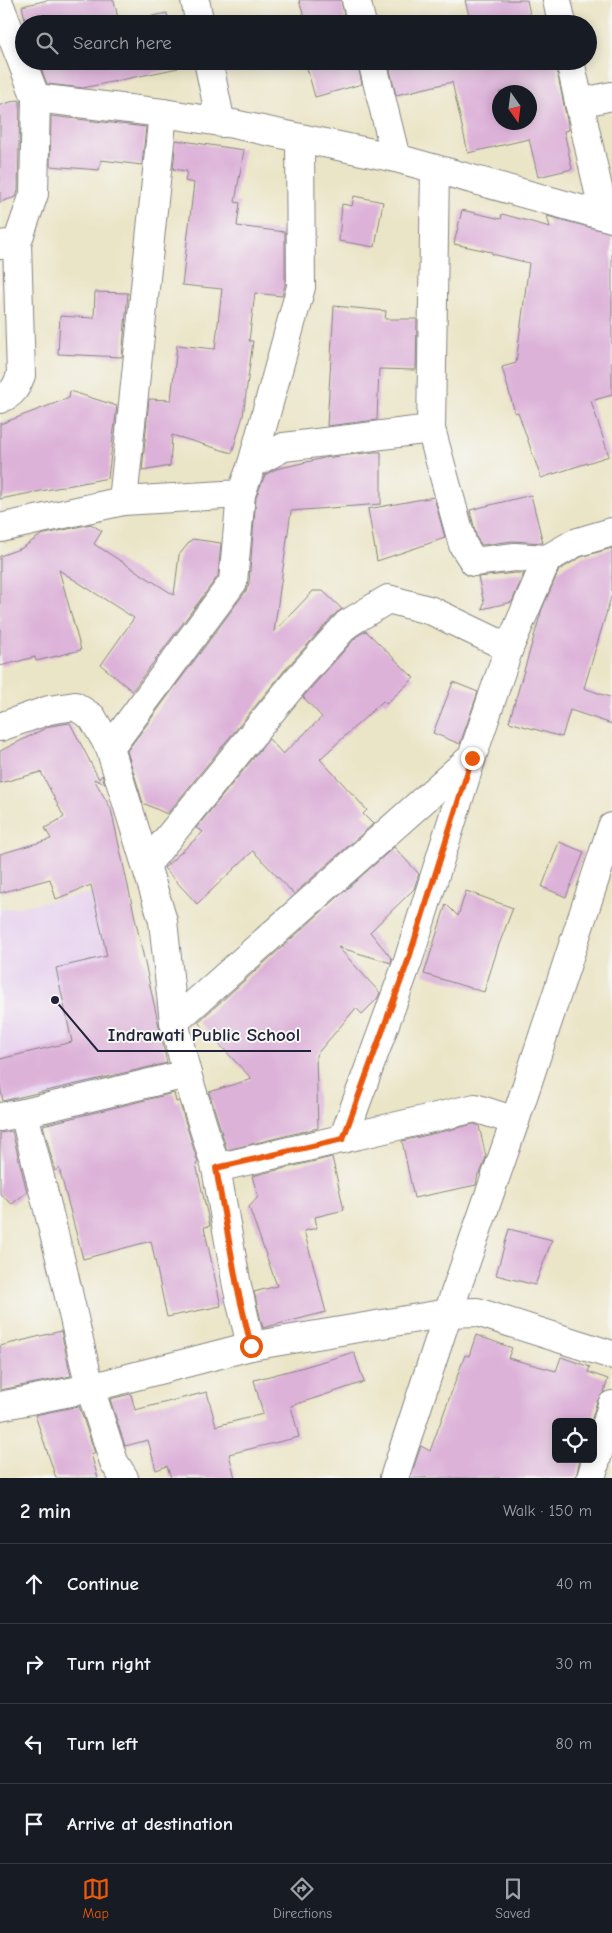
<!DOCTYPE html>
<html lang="en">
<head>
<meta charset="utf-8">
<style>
  :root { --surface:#171b24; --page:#20242c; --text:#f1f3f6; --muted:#9ea1a6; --line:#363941; --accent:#ea580c }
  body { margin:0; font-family:"Comic Neue",sans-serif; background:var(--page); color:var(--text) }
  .controls { position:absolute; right:15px; bottom:15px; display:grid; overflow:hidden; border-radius:8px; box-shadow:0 2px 12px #0003 }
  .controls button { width:45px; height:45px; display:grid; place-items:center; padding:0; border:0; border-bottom:1px solid var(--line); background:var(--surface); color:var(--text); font:25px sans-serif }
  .compass { position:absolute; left:492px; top:85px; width:45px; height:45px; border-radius:50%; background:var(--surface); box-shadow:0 2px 12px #0003; rotate:166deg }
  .stop { position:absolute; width:15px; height:15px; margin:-11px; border:4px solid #ea580c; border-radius:50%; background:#fff }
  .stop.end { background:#ea580c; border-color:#fff; box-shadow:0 1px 5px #0008 }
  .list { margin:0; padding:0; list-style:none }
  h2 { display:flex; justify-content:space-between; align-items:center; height:65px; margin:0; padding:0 20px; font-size:21px }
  h2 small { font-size:16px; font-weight:400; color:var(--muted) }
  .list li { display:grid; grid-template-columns:32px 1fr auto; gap:15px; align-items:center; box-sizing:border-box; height:80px; padding:0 20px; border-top:1px solid var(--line) }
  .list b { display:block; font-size:19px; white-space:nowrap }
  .list em { font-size:16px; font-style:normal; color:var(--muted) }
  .icon { flex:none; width:28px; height:28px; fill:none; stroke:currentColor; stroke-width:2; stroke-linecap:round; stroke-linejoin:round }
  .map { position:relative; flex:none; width:612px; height:1478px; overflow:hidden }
  .search { position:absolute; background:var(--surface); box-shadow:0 2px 12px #0003; left:15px; right:15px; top:15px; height:55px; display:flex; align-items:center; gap:12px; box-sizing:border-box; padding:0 18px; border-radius:28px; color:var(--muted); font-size:19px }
  .sheet { height:385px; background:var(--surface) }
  nav { display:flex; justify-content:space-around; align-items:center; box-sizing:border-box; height:70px; border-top:1px solid var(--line); background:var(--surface); font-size:14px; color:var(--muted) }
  nav a { display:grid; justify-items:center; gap:2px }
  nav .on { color:var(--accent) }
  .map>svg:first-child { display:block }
</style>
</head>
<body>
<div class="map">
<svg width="612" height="1478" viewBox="0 0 612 1478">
  <rect width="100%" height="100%" fill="#f6f6f2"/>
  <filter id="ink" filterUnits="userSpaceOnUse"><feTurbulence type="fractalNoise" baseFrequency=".02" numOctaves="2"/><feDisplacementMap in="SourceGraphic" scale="10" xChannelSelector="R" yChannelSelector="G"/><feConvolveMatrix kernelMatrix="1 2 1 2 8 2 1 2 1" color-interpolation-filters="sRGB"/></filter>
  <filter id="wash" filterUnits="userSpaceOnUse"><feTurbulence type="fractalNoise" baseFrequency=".0096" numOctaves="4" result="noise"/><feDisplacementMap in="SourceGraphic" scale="20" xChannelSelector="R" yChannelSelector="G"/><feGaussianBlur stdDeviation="1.12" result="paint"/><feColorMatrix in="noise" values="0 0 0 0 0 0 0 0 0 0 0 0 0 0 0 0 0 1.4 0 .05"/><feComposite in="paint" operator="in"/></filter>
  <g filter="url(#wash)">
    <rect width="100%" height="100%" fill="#ebe5c7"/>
    <!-- built -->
    <polygon fill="#e7d2ef" points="116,889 140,992 79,1007 102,1085 15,1105 0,1098 0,910"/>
    <g id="blocks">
      <!-- building -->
      <g fill="#ddb2d9" fill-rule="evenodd">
        <polygon points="48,0 114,0 119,23 167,13 169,24 26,24 22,6"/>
        <polygon points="299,0 341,0 346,24 306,24"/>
        <polygon points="465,0 527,0 532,24 471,24"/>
        <polygon points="38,61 177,61 178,68 83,88 47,84"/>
        <polygon points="305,61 357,61 362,84 315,97"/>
        <path d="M 388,61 L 555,61 L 569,130 L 564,131 L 572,169 L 538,177 L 529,139 L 468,153 L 452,82 L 396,95 ZM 500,92 L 530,92 L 530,122 L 500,122 Z"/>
        <polygon points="18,100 20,101 18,191 16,197 0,202 0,105"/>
        <polygon points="51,116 146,127 142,165 101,160 99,170 50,166"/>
        <polygon points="176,140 244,150 235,202 240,203 237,226 285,232 285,285 282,296 255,293 249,341 253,341 243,416 232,453 172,435 170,466 142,471 149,399 171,400 177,345 215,349 222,289 182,285 194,183 185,181 187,171 173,169"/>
        <polygon points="354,196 383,202 375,247 339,241 342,204 352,206"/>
        <polygon points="462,210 501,219 502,214 550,227 547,216 612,233 612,395 591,401 609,456 541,478 518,412 515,413 502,367 516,363 529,263 492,254 492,252 454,244"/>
        <polygon points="95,292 128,293 122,357 58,354 60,316 94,318"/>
        <polygon points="334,306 386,311 385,319 417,319 416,370 379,369 377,420 327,426"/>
        <polygon points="70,391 117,406 108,478 0,499 0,424 69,398"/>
        <polygon points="375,452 381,452 381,504 291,511 274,632 313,591 323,591 342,609 335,614 284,671 167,814 143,803 127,751 246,591 249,583 256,497 265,475 276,469 324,458"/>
        <polygon points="531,495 543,543 513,541 482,545 477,539 470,510"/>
        <polygon points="434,497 445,538 377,561 368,509"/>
        <polygon points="91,524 102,531 94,544 174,595 179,555 192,539 221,543 218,576 132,691 101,665 134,618 59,570 81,650 36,661 35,657 0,666 0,556 22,548 41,535"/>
        <polygon points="612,548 612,594 584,688 612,698 612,724 570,710 562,737 509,722 542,609 559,570 581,557"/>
        <polygon points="515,573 524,573 512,602 482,609 484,603 478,577"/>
        <polygon points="366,631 414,678 386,704 383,701 320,759 367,810 363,814 373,824 294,894 253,851 197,904 164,868 203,832 196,828 269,739 283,754 322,717 303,697 357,636"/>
        <polygon points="453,682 478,692 460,744 433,733"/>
        <polygon points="70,723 99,779 102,775 105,784 94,779 111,809 167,1063 3,1101 0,1086 0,1059 72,1042 56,968 107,956 91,885 56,899 50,879 0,893 0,854 51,839 45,828 64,817 41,772 0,783 0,751 50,726"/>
        <polygon points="559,842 584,852 566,897 542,887"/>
        <polygon points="394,847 419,874 414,889 370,932 392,959 391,963 338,947 380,993 377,999 362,1014 356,1008 316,1055 318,1128 227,1150 209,1092 252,1079 198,1022"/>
        <polygon points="466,891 513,908 498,947 484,992 424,974 446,904 458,916"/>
        <polygon points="174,1093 176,1102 179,1101 198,1163 196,1164 210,1226 204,1227 221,1306 167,1317 151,1241 83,1259 59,1168 55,1171 43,1125"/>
        <polygon points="474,1124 479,1126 486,1157 480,1174 478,1174 476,1185 414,1198 402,1141"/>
        <polygon points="12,1131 27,1192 12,1204 0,1194 0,1133"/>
        <polygon points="332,1157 344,1210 315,1217 317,1228 304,1231 326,1312 263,1328 254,1292 277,1286 249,1207 258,1197 252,1176"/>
        <polygon points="509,1229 552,1240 535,1285 496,1275"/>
        <polygon points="61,1331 71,1376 0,1390 0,1346"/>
        <polygon points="476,1335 512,1348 508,1358 556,1371 561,1357 590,1367 588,1372 608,1379 604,1392 597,1401 591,1422 556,1422 556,1459 580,1459 576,1478 410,1478 421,1446 430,1451 465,1355 469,1356"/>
        <polygon points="354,1352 364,1382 291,1406 299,1437 229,1454 235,1478 171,1478 167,1466 156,1470 148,1440 125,1446 110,1399 131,1394 135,1410 207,1392 216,1426 263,1414 254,1380 304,1367"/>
        <polygon points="79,1406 95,1453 91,1454 98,1478 56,1478 35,1415"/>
      </g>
    </g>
  </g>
  <g filter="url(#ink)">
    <use href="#blocks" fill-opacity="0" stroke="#868481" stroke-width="1"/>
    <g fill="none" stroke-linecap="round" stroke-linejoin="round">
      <!-- minor casing -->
      <g stroke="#868481" stroke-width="30">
        <g id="minor">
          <polyline points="195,0 200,24"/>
          <polyline points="356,0 362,24"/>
          <polyline points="557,0 562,24"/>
          <polyline points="0,6 36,98 34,194 17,243 0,245"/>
          <polyline points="208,61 221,123"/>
          <polyline points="372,61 396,158"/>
          <polyline points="570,61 604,215"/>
          <polyline points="36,98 163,113 233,124 396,158 612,218"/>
          <polyline points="579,103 612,96"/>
          <polyline points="435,169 431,429 463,545 474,562 515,557 547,559 575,543 612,532"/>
          <path d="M 0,399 C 13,394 16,388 21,375 L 17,243"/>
          <polyline points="252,464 301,287 300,139"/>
          <polyline points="123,501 163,113"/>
          <polyline points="0,528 123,501 241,494 252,464 284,447 431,429"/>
          <polyline points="0,727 49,710 75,706 92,717 110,748 163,921 174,1022 187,1074 216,1168 237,1286 251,1346"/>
          <polyline points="110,748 233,582 241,494"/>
          <polyline points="146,865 296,681 347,624 388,599 432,611 509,648"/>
          <polyline points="174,1022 472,757"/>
          <polyline points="24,1113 62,1266 90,1388 114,1462 124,1478"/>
          <polyline points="0,1117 24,1113 187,1074"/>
          <polyline points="343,1139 408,961 472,757 509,648 547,559"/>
          <polyline points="216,1168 475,1108 515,1121"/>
          <polyline points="0,1406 90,1388 251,1346 448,1313 477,1312 612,1355"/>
          <polyline points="394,1478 448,1313 515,1121 612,827"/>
          <polyline points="591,1478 612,1405"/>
        </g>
      </g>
      <!-- minor -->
      <use href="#minor" stroke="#fff" stroke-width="28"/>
    </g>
  </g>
  <g fill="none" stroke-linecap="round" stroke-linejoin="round" filter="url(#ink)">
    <!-- route -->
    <polyline stroke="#ea580c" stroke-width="6" points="251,1346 237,1286 216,1168 343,1139 408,961 472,758"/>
  </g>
  <!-- callouts -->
  <path fill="none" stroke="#22223b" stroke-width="2" d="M55 1000L98 1051H311"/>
  <circle fill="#22223b" stroke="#f6f6f2" stroke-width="2" cx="55" cy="1000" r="5"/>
  <g font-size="19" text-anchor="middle" font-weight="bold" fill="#22223b" stroke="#f6f6f2" stroke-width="4" stroke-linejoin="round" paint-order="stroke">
    <text x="204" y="1041">Indrawati Public School</text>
  </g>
</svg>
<div class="controls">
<button><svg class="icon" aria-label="locate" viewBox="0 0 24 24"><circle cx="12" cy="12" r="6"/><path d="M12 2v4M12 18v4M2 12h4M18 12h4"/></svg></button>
</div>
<svg class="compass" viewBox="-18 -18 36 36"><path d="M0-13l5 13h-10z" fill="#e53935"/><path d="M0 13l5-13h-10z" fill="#9ea1a6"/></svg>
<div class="stop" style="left:251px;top:1346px"></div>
<div class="stop end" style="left:472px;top:758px"></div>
<div class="search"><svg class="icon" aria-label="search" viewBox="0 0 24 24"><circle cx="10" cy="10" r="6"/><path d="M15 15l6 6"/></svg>Search here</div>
</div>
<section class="sheet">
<h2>2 min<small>Walk · 150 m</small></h2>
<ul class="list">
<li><svg class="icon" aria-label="ahead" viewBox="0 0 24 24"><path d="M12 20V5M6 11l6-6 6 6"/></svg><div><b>Continue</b></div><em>40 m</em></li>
<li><svg class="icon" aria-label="right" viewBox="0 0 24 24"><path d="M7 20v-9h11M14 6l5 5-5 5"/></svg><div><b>Turn right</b></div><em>30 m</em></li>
<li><svg class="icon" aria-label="left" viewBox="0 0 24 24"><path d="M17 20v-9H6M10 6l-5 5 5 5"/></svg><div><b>Turn left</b></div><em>80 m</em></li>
<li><svg class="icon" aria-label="arrive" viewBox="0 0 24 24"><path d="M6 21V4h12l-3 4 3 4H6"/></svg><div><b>Arrive at destination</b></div></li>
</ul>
</section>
<nav>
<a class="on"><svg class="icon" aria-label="map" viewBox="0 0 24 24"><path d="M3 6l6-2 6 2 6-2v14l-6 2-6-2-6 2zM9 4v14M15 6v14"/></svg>Map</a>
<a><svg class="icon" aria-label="directions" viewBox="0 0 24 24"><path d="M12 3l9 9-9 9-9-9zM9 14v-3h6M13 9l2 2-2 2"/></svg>Directions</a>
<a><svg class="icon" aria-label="saved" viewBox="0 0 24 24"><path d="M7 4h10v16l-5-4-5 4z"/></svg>Saved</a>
</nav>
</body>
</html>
